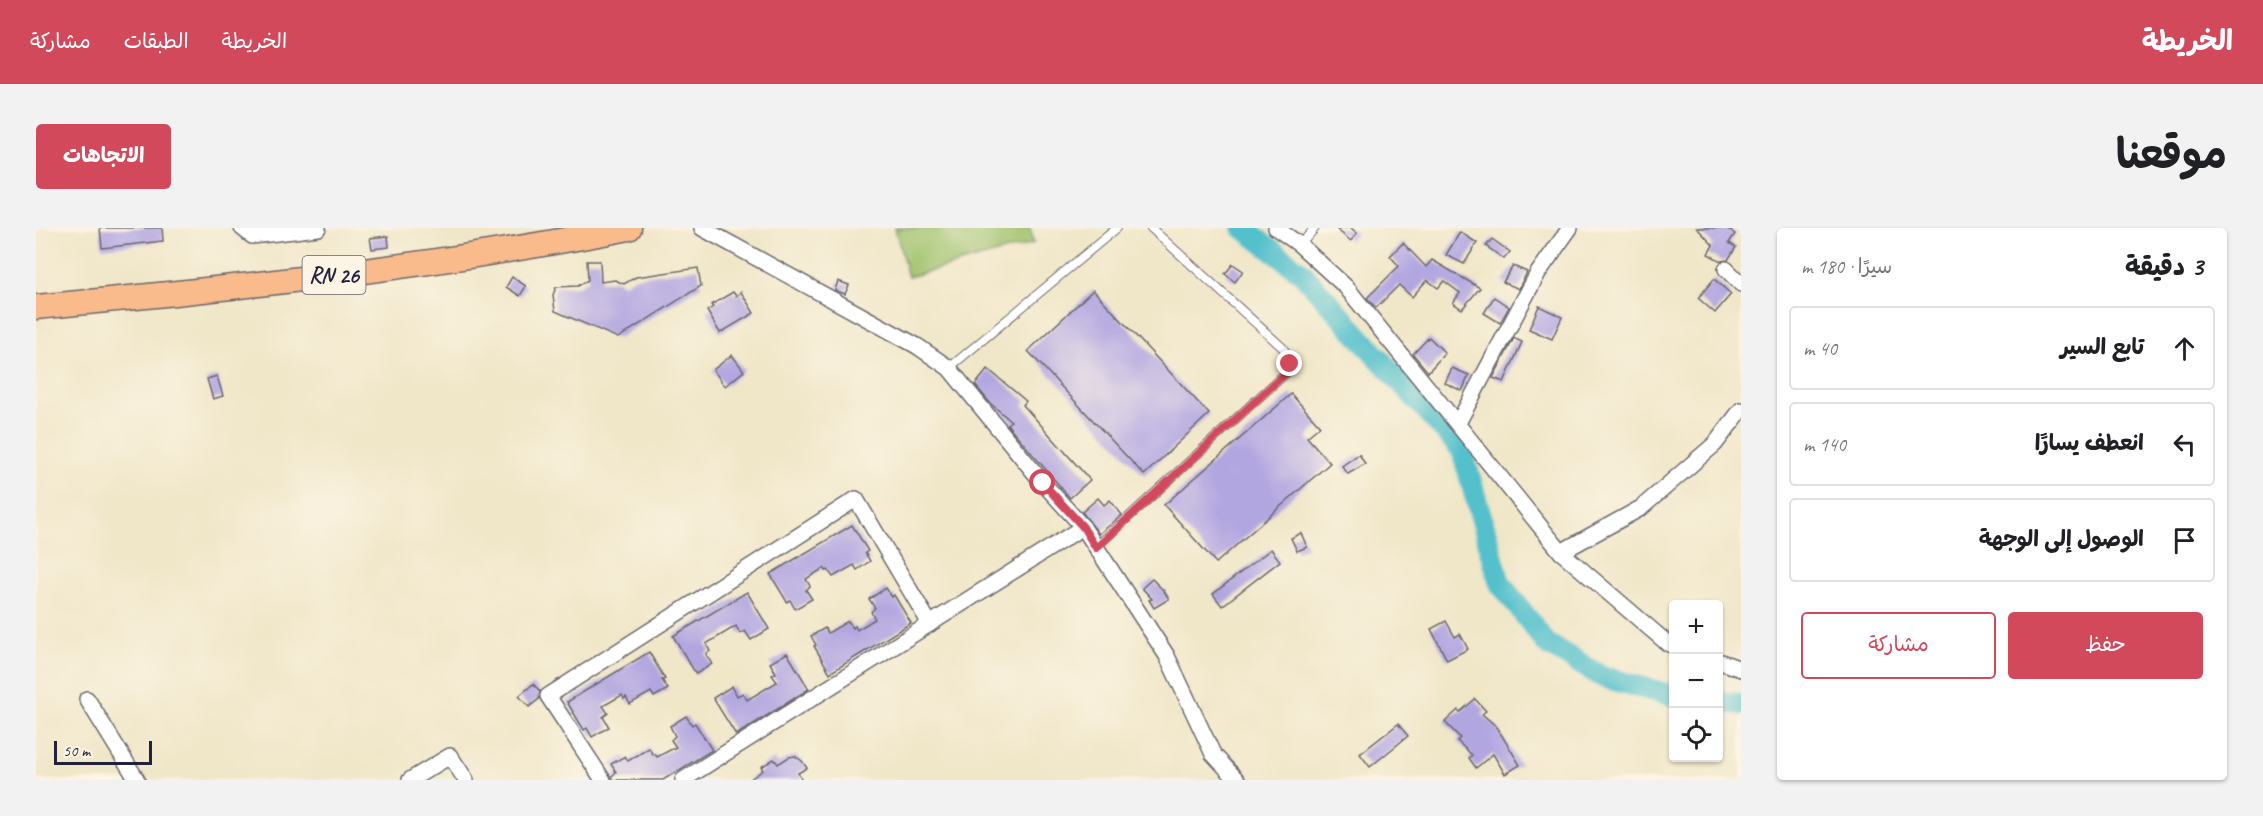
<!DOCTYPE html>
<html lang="ar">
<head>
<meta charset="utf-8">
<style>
  :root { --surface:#fff; --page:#f2f2f2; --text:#202124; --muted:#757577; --line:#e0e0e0; --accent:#d1495b }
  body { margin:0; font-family:Caveat,"Playpen Sans Arabic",sans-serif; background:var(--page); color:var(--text); direction:rtl }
  .controls { position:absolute; right:18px; bottom:18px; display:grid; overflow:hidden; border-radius:6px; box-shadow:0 2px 4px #0004 }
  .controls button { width:54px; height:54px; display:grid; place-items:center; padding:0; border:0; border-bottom:2px solid var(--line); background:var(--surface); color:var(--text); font:30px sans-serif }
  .scale { position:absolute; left:18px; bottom:15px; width:98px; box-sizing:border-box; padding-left:6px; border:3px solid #22223b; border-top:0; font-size:16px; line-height:21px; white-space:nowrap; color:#22223b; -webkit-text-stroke:4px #fcf5e5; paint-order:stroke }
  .stop { position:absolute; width:18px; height:18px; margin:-14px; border:4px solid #d1495b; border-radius:50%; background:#fff }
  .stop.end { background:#d1495b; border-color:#fff; box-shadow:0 2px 6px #0008 }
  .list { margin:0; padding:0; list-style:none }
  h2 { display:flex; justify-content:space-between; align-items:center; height:78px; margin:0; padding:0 24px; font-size:26px }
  h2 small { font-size:20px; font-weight:400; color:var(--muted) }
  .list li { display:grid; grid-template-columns:39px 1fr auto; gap:18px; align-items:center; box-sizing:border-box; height:84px; margin:0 12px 12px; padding:0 12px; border:2px solid var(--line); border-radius:6px }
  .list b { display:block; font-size:22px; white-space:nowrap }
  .list em { font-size:20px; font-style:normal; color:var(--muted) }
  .actions { display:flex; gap:12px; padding:18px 24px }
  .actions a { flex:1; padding:14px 0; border:2px solid var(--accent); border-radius:6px; text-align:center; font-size:21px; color:var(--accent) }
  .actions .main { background:var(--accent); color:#fff }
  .icon { flex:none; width:33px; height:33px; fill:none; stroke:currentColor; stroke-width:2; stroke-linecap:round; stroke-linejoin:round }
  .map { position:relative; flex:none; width:1705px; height:552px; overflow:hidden; direction:ltr; border-radius:6px }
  header { display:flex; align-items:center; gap:36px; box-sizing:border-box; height:84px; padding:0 30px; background:var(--accent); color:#fff }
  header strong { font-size:28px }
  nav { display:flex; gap:33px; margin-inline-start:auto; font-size:21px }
  .intro { display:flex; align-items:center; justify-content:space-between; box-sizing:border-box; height:144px; padding:0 36px }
  h1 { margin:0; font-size:42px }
  .button { padding:15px 27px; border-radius:6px; background:var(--accent); color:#fff; font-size:21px; font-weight:700 }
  main { display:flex; gap:36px; padding:0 36px }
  aside { flex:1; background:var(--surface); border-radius:6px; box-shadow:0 2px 4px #0004 }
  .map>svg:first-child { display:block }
</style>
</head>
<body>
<header>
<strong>الخريطة</strong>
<nav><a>الخريطة</a><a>الطبقات</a><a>مشاركة</a></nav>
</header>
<div class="intro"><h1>موقعنا</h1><a class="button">الاتجاهات</a></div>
<main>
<aside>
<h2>3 دقيقة<small>سيرًا · 180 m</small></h2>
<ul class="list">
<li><svg class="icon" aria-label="ahead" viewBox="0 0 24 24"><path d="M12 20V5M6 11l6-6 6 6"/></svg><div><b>تابع السير</b></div><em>40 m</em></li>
<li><svg class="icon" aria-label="left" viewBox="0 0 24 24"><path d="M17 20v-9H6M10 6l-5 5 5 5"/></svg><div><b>انعطف يسارًا</b></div><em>140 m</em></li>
<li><svg class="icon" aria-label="arrive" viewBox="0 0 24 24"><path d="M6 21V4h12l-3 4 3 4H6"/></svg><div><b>الوصول إلى الوجهة</b></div></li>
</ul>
<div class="actions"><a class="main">حفظ</a><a>مشاركة</a></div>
</aside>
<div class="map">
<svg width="1705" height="552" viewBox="0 0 1705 552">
  <rect width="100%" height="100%" fill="#fcf5e5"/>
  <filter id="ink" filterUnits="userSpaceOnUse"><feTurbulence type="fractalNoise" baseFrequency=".0167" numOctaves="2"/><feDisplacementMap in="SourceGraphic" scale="12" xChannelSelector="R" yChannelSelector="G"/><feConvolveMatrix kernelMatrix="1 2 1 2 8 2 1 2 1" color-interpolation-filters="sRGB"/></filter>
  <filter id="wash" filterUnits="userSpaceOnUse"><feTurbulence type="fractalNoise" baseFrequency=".008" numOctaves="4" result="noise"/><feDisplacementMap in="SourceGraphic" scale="24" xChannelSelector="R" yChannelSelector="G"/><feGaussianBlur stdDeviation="1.35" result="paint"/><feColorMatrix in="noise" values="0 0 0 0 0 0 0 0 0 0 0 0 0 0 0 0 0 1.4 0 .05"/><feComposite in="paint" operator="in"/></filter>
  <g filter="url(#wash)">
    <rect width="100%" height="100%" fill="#f0e6c8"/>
    <!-- green -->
    <polygon fill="#9ec16a" stroke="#607252" stroke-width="1.5" points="859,0 994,0 998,15 872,49"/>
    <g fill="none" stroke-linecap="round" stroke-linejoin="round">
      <!-- river -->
      <g stroke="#53c0cc" stroke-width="22">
        <polyline points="1207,0 1265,44 1426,222 1464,355 1511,416 1567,449 1638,468"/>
        <polyline points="1682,474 1705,476"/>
      </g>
    </g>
    <g id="blocks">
      <!-- building -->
      <g fill="#b2a6e1">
        <polygon points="64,0 126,0 127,13 66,20"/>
        <polygon points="1299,0 1315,0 1321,5 1315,13"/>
        <polygon points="1661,0 1690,0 1699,6 1693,15 1700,19 1692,32 1685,33 1672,26 1677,17"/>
        <polygon points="1424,4 1441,15 1428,36 1410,27"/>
        <polygon points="352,8 353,19 336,21 334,10"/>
        <polygon points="1456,11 1474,24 1468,31 1450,18"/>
        <polygon points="1367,15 1390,39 1396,32 1444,60 1426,81 1417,75 1424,65 1408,53 1402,60 1391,52 1376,69 1363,57 1340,80 1331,70 1363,38 1354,28"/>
        <polygon points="551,33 564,33 565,54 579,52 588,56 600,49 662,40 665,58 582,110 519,83 517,67 520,59 542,58 552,52"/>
        <polygon points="1197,36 1207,43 1199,54 1189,46"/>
        <polygon points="1477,38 1491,44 1483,61 1467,54"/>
        <polygon points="476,49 490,58 484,68 470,59"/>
        <polygon points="1678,51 1695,66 1679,85 1662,70"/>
        <polygon points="802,53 813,57 809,66 799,62"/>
        <polygon points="1057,62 1173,186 1108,247 992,123"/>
        <polygon points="697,64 700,68 705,64 718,85 684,105 671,83 677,79 675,77"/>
        <polygon points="1458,69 1473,79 1464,95 1448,85"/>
        <polygon points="1503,78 1526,89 1516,111 1493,101"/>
        <polygon points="1393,109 1409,125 1392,144 1377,126"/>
        <polygon points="1478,110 1486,114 1468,154 1457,150"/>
        <polygon points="696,127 708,143 689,158 677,142"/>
        <polygon points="1416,140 1433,147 1426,163 1409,155"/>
        <polygon points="952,141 990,173 987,177 1054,252 1034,270 971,196 975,193 955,176 939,157"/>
        <polygon points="181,148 187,168 177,171 171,151"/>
        <polygon points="1255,166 1284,198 1271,209 1294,235 1180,335 1128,277"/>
        <polygon points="1323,226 1329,236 1312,246 1306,238"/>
        <polygon points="1062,270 1068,277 1074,272 1086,287 1063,306 1046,284"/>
        <polygon points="816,297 832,323 829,325 834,333 821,342 818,337 797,349 792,342 790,343 788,340 770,351 774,358 770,362 776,371 759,381 754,372 751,374 734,346"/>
        <polygon points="1265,305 1271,319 1261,323 1255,310"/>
        <polygon points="1235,321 1244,333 1186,378 1177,366"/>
        <polygon points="1116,351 1128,363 1133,371 1118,380 1113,372 1116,371 1106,360"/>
        <polygon points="850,360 856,369 858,367 875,395 794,445 778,418 780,417 775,408 789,400 792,405 812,393 817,400 819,398 821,402 839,391 835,384 839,380 833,371"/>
        <polygon points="711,364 733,401 715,412 709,403 704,406 700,398 670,416 674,423 670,426 676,436 660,446 637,408"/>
        <polygon points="1410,393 1419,409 1424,406 1432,421 1411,432 1395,401"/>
        <polygon points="613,424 629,451 626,452 632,461 618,469 615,464 594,476 590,469 588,471 586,467 567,478 572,485 567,489 573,499 556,509 551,500 548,502 531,474"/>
        <polygon points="751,425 773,461 700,507 677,470 696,458 701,468 707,465 711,472 741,454 736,447 740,445 734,435"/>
        <polygon points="497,456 504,463 503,471 493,479 483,468"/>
        <polygon points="1439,471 1450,483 1446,486 1460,498 1484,537 1469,546 1457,526 1440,540 1433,530 1436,527 1421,513 1424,510 1409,494 1422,482 1424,484"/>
        <polygon points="650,488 656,497 659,495 676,522 627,552 577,552 576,548 580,544 575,536 589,528 592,533 613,520 617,527 619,526 621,529 640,519 635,512 639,508 634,498"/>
        <polygon points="1362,496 1372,508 1334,539 1324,526"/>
        <polygon points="759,528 766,533 771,540 762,545 766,552 713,552 727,542 725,539 738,531 742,536 753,529"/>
      </g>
    </g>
  </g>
  <g filter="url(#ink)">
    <use href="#blocks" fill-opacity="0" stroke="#6a676c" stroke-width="1.5"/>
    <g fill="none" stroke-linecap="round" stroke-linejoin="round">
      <!-- service casing -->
      <g stroke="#6a676c" stroke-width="10">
        <g id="service">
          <polyline points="1264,17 1279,0"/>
          <polyline points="913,140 1081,0"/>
          <path d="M 1060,319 L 1251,144 C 1255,133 1253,129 1247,120 L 1115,0"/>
        </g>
      </g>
      <!-- minor casing -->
      <g stroke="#6a676c" stroke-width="18">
        <g id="minor">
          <polyline points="206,0 216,8 282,0"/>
          <polyline points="666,0 881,118 913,140 1007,255 1047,299 1131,428 1177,526 1201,552"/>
          <polyline points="1240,0 1264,17 1310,59 1525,324 1631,415 1638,418"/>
          <polyline points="1690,41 1705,56"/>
          <polyline points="1422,195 1502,45 1534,0"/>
          <polyline points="1525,324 1605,280 1679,216 1705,182"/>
          <polyline points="1682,433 1705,441"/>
          <polyline points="51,471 101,552"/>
          <polyline points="374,552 414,528 430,552"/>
          <polyline points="567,552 512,468 820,271 894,396"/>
          <polyline points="647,552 1047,299"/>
        </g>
      </g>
      <!-- primary casing -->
      <g stroke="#6a676c" stroke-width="27">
        <path id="primary" d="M 0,79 C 199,60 397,39 593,0"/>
      </g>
      <!-- service -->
      <use href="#service" stroke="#fff" stroke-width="8"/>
      <!-- minor -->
      <use href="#minor" stroke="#fff" stroke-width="15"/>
      <!-- primary -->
      <use href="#primary" stroke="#fabb8c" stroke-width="24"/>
    </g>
  </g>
  <g fill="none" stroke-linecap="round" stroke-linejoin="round" filter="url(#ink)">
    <!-- route -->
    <polyline stroke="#d1495b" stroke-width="8" points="1007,255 1047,299 1060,320 1251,144 1254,136"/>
  </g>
  <g text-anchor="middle" stroke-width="4.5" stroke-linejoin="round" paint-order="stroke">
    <!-- shield labels -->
    <rect fill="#fcf5e5" stroke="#63616e" stroke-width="1.5" x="266.5" y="28" width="63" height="38" rx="4.5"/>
    <g font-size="22" font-weight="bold" fill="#22223b">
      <text x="298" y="55">RN 26</text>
    </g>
  </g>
</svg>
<div class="controls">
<button>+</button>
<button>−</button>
<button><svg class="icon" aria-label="locate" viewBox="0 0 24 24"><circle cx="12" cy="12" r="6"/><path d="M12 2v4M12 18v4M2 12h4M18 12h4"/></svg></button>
</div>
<div class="scale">50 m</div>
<div class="stop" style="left:1007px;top:255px"></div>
<div class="stop end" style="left:1254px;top:136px"></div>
</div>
</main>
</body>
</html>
